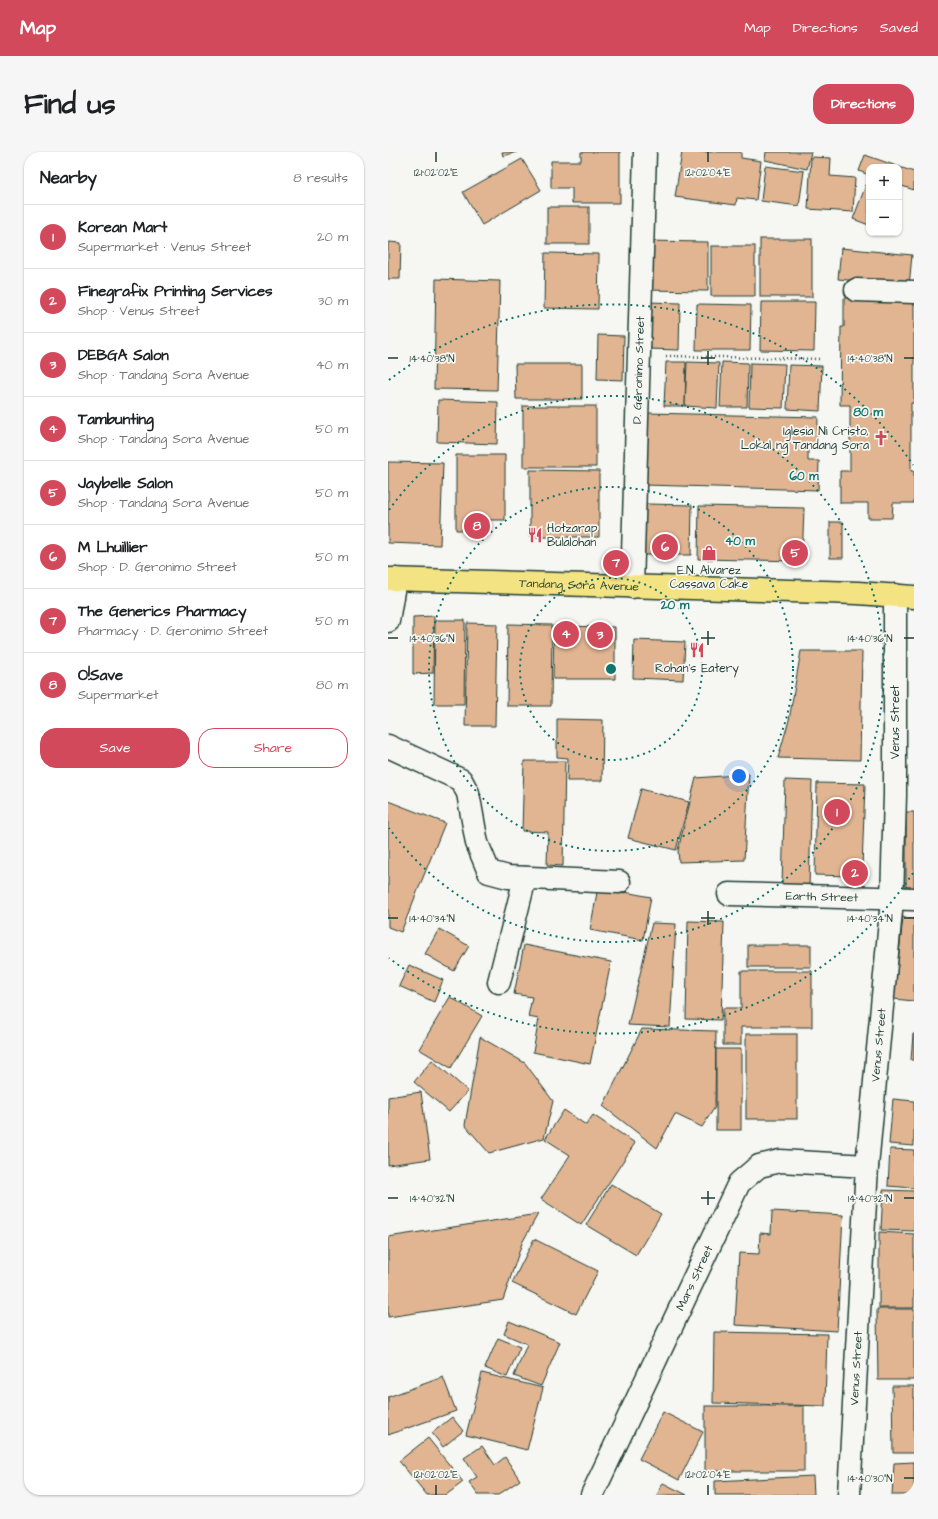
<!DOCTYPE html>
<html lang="en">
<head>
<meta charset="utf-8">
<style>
  :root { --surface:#fff; --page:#f6f6f6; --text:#202124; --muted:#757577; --line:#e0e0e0; --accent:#d1495b }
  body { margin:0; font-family:"Architects Daughter",sans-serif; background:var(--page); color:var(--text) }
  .controls { position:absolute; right:12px; top:12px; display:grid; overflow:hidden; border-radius:8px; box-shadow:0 1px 3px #0004 }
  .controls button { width:36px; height:36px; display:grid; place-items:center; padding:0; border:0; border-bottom:1px solid var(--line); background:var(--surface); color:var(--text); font:20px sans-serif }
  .you { position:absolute; left:351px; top:624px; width:14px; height:14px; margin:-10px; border:3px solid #fff; border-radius:50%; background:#1a73e8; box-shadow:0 0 0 6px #1a73e833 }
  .badge { display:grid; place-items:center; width:26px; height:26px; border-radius:50%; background:var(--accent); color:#fff; font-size:13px; font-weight:700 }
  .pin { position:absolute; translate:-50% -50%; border:2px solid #fff; box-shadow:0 1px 4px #0006 }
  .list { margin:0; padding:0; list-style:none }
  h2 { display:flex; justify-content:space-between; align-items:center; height:52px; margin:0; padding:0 16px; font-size:17px }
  h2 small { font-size:13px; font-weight:400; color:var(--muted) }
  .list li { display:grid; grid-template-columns:26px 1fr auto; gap:12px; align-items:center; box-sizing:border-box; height:64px; padding:0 16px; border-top:1px solid var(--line) }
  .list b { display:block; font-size:15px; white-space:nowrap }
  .list p { margin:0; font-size:13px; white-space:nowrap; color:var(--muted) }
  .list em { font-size:13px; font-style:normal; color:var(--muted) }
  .actions { display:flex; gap:8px; padding:12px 16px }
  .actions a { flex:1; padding:9px 0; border:1px solid var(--accent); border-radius:16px; text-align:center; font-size:14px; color:var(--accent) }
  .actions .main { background:var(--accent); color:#fff }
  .map { position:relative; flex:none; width:526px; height:1343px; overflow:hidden; border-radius:16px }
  header { display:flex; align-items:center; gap:24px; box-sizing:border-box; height:56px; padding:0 20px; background:var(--accent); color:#fff }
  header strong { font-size:19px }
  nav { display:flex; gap:22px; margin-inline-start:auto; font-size:14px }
  .intro { display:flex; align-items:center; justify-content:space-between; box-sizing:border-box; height:96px; padding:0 24px }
  h1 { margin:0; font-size:28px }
  .button { padding:10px 18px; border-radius:16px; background:var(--accent); color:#fff; font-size:14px; font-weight:700 }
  main { display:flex; gap:24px; padding:0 24px }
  aside { flex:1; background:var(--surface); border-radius:16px; box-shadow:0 1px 3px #0004 }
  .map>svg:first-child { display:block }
</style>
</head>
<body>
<header>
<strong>Map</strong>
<nav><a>Map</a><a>Directions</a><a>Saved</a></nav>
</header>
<div class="intro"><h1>Find us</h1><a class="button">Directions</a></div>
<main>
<aside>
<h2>Nearby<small>8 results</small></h2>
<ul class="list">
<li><span class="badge">1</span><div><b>Korean Mart</b><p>Supermarket · Venus Street</p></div><em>20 m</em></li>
<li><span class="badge">2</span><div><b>Finegrafix Printing Services</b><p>Shop · Venus Street</p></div><em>30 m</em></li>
<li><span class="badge">3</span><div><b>DEBGA Salon</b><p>Shop · Tandang Sora Avenue</p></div><em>40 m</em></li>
<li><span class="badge">4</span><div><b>Tambunting</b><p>Shop · Tandang Sora Avenue</p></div><em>50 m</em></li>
<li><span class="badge">5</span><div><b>Jaybelle Salon</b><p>Shop · Tandang Sora Avenue</p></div><em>50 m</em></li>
<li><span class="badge">6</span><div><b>M Lhuillier</b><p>Shop · D. Geronimo Street</p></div><em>50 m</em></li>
<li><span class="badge">7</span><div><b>The Generics Pharmacy</b><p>Pharmacy · D. Geronimo Street</p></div><em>50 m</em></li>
<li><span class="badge">8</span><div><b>O!Save</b><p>Supermarket</p></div><em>80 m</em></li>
</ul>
<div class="actions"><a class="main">Save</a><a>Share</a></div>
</aside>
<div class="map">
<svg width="526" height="1343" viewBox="0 0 526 1343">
  <rect width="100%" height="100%" fill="#f6f6f2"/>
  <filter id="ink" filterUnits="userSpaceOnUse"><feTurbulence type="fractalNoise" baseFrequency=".025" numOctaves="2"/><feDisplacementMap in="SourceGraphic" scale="8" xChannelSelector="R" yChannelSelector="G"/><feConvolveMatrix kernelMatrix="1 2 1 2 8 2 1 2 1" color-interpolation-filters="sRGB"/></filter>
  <g filter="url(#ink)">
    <!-- building -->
    <g fill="#e1b592" stroke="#1f3d34">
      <polygon points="114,0 129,0 115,4"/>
      <polygon points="193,0 232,0 232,51 184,51 184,36 163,36 163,9 193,9"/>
      <polygon points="294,0 353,0 353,6 373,9 368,48 349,46 348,53 287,45"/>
      <polygon points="378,0 423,0 419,17 377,8"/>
      <polygon points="477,3 526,20 526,38 511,33 511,15 481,15 481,23 471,19"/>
      <polygon points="423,5 443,6 442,24 467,26 465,60 420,57"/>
      <polygon points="134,7 153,38 94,73 75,40"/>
      <polygon points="377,14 416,19 411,54 373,49"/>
      <polygon points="478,33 481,34 481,73 465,67"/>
      <rect x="159" y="55" width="42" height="37"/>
      <rect x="372" y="87" width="52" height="58"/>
      <polygon points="255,89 320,90 320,139 255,138"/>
      <polygon points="0,90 13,91 12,127 0,127"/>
      <rect x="323" y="94" width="44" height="50"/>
      <polygon points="453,96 524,103 521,134 450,127"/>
      <polygon points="157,101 211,102 210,157 156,156"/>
      <polygon points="48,127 112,129 109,238 46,237"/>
      <polygon points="456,146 526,147 526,251 523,251 523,319 526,319 526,351 505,351 504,366 480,366 480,351 452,351 452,319 462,319 462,253 452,253 453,175 456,175"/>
      <polygon points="261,150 292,151 291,198 260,197"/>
      <polygon points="373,150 427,150 426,199 372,198"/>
      <polygon points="309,152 363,153 362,198 308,198"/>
      <polygon points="210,183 236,184 235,228 209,227"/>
      <polygon points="278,210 298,210 297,254 276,254"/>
      <polygon points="299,210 331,211 329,256 297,254"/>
      <polygon points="334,210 360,211 359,255 332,255"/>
      <polygon points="362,211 397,212 395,256 361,255"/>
      <polygon points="127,212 194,212 194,247 128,247"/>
      <polygon points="401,213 434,214 432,259 399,257"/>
      <polygon points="50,248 110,250 109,292 49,290"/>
      <rect x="135" y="254" width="73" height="61"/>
      <polygon points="259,261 430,265 429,293 420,293 420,309 431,309 430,338 257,333"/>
      <polygon points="68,303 117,303 117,368 95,368 95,378 68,378"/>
      <polygon points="0,310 55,311 52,393 0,391"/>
      <polygon points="142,318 211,319 211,385 142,385"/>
      <polygon points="258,352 304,353 303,403 255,403"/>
      <polygon points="311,354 416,356 414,409 310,407"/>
      <rect x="442" y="370" width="13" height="36"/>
      <polygon points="46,464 45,521 25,522 25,465"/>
      <polygon points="47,468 77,468 76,552 46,552"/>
      <polygon points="79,471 109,472 107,574 77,574"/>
      <polygon points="120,472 164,473 163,554 119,554"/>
      <polygon points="166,474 227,475 227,527 165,527"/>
      <polygon points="246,488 297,490 295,528 245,526"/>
      <polygon points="413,499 474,499 472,608 390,606 401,568"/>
      <polygon points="169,567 215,568 214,629 179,629 180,606 169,605"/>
      <polygon points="136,609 177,609 175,714 159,713 160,680 134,679"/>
      <polygon points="361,622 356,708 291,710 290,698 308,626"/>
      <polygon points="397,628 424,629 421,735 394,734"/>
      <polygon points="429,631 477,632 474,716 462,724 427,723"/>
      <polygon points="253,637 301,650 288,698 240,686"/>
      <polygon points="0,649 57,671 13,780 0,775"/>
      <rect x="518" y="660" width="8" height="78"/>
      <polygon points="210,735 263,745 255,788 202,778"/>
      <polygon points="515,765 526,766 526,849 506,847"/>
      <polygon points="300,769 336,770 333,868 298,867"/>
      <polygon points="264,771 288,772 282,875 240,873"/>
      <polygon points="51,777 81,794 66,819 37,802"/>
      <polygon points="136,793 223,810 202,912 145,900 151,867 140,865 144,845 126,842"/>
      <rect x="360" y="793" width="63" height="22"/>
      <polygon points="21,813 55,828 46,850 11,834"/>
      <polygon points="353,819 424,819 424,875 353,875 353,893 335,893 335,856 353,856"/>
      <polygon points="62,845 94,864 63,916 31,897"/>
      <polygon points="254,877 328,879 327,955 314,975 287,962 269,996 215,954"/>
      <rect x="358" y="882" width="51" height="85"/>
      <polygon points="525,882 526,882 526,908 523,908"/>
      <polygon points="92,885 137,911 165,949 156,986 101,1001 77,973"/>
      <rect x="328" y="897" width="25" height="81"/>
      <polygon points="44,908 80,939 61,960 26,930"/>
      <polygon points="33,940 42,1007 0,1013 0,945"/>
      <polygon points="505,947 526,949 526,994 501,992"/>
      <polygon points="176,958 198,973 205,963 247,991 193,1073 153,1047 182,1003 157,987"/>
      <polygon points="502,997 526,998 526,1036 500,1034"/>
      <polygon points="223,1032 273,1062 248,1103 198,1073"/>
      <polygon points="495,1038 526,1039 526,1079 493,1078"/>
      <polygon points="384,1059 455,1063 449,1179 347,1173 351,1101 371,1102 372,1081 383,1082"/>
      <polygon points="150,1062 134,1091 115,1148 0,1165 0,1085"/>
      <polygon points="491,1080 526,1082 526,1156 491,1156"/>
      <polygon points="146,1087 210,1119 188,1162 124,1131"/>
      <polygon points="489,1157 526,1157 526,1228 490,1228"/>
      <polygon points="121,1169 172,1190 153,1234 126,1224 139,1192 116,1182"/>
      <polygon points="326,1180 439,1182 437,1254 325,1251"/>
      <polygon points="110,1186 132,1195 119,1225 97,1216"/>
      <polygon points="94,1221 155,1236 139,1298 78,1283"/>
      <polygon points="55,1225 68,1259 0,1283 0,1245"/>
      <polygon points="504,1234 526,1234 526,1301 505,1301"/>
      <rect x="317" y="1254" width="99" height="65"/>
      <polygon points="275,1260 315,1280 291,1328 251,1307"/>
      <polygon points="64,1265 75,1279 55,1295 44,1281"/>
      <polygon points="40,1286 75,1330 58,1343 39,1343 11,1309"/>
      <polygon points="94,1294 107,1313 117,1305 132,1328 110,1343 90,1343 81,1330 89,1325 76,1306"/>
      <polygon points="526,1310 526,1343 504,1343 506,1311"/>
      <polygon points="425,1324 426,1343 327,1343 327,1329"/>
      <polygon points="275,1331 299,1343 269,1343"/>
    </g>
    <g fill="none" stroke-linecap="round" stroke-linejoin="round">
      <!-- minor casing -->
      <g stroke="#1f3d34" stroke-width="25">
        <g id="minor">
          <polyline points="468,138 526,140"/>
          <path id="s1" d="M 244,435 L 257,0"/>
          <polyline points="0,469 7,427"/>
          <polyline points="0,594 73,628 80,641 89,691 101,720 120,725 231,730"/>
          <path id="s2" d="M 341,742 L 526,747"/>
          <polyline points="111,830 137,726"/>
          <path id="s3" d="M 204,1343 L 351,1031 L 371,1014 L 392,1009 L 479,1014"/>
          <path id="s4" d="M 461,1343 L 479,1014 L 504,748 L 507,643 L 507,443"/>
        </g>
      </g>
      <!-- major casing -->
      <g stroke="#1f3d34" stroke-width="25">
        <g id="major">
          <path id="s5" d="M 0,427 L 470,441 L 526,445"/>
        </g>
      </g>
      <!-- path -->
      <polyline stroke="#1f3d34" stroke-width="2.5" stroke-dasharray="1 3" stroke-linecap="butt" points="278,204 433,207"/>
      <!-- minor -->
      <use href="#minor" stroke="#f6f6f2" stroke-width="22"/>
      <!-- major -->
      <use href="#major" stroke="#f4e382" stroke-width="22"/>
    </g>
  </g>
  <!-- ticks -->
  <path fill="none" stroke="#1f3d34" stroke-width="1.5" d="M 48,0 L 48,10M 320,0 L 320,10M 320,199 L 320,213M 0,206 L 10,206M 313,206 L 327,206M 516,206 L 526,206M 320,479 L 320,493M 0,486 L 10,486M 313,486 L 327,486M 516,486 L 526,486M 320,759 L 320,773M 0,766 L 10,766M 313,766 L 327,766M 516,766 L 526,766M 320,1039 L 320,1053M 0,1046 L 10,1046M 313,1046 L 327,1046M 516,1046 L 526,1046M 516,1326 L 526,1326M 48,1333 L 48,1343M 320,1333 L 320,1343"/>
  <!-- distance rings -->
  <g fill="none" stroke="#0f766e" stroke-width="2" stroke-dasharray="2 4">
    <circle cx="223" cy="517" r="91"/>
    <circle cx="223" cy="517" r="182"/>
    <path d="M1 358A273 273 0 1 1 1 676"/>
    <path d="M525 721A364 364 0 0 1 1 806M1 228A364 364 0 0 1 525 313"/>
  </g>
  <!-- icons -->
  <defs>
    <g id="church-bare" transform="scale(1.2)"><path d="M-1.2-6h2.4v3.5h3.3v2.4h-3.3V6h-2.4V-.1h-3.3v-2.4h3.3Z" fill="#d1495b" stroke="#f6f6f2" stroke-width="2.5" paint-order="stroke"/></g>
    <g id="restaurant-bare" transform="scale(1.2)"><path d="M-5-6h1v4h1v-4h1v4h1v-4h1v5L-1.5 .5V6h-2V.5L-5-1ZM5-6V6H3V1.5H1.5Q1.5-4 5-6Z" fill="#d1495b" stroke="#f6f6f2" stroke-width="2.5" paint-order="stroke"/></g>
    <g id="shop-bare" transform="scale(1.2)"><path d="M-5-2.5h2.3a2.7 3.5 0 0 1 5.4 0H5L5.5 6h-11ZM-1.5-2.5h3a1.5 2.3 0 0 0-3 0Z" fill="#d1495b" stroke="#f6f6f2" stroke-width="2.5" paint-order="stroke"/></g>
  </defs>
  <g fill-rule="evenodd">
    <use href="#church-bare" x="493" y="286"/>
    <use href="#restaurant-bare" x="147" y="383"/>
    <use href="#shop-bare" x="321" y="401"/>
    <use href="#restaurant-bare" x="309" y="498"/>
  </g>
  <g text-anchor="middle" stroke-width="3.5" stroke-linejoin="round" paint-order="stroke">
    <!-- street labels -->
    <g font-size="12" fill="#1f3d34" stroke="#f6f6f2">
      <text dy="4" stroke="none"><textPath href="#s1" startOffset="217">D. Geronimo Street</textPath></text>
      <text dy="4" stroke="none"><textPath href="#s5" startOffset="191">Tandang Sora Avenue</textPath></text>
      <text transform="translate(507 570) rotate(-90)" y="4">Venus Street</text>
      <text dy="4" stroke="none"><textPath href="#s2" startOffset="93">Earth Street</textPath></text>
      <text dy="4" stroke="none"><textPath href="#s4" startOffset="451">Venus Street</textPath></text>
      <text dy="4" stroke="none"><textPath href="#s3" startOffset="240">Mars Street</textPath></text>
      <text dy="4" stroke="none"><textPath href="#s4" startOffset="127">Venus Street</textPath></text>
    </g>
    <!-- poi labels -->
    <g font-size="12" fill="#1f3d34" stroke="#f6f6f2">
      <text x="481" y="283" text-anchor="end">Iglesia Ni Cristo,<tspan x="481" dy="14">Lokal ng Tandang Sora</tspan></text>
      <text x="159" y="380" text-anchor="start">Hotzarap<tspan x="159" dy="14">Bulalohan</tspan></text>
      <text x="321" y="422">E.N. Alvarez<tspan x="321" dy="14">Cassava Cake</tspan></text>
      <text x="309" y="520">Rohan's Eatery</text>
    </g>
  </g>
  <g font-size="10" text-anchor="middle" fill="#1f3d34" stroke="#f6f6f2" stroke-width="3.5" stroke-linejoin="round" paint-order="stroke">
    <text x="48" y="24">121°02'02"E</text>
    <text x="320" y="24">121°02'04"E</text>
    <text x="44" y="210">14°40'38"N</text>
    <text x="482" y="210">14°40'38"N</text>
    <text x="44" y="490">14°40'36"N</text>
    <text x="482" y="490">14°40'36"N</text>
    <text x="44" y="770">14°40'34"N</text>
    <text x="482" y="770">14°40'34"N</text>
    <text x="44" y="1050">14°40'32"N</text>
    <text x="482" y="1050">14°40'32"N</text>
    <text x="48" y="1326">121°02'02"E</text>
    <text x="320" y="1326">121°02'04"E</text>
    <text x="482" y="1330">14°40'30"N</text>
  </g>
  <circle cx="223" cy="517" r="6" fill="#0f766e" stroke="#f6f6f2" stroke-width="2"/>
  <g font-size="12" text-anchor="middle" font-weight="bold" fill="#0f766e" stroke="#f6f6f2" stroke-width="3.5" stroke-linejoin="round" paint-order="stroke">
    <text x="480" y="264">80 m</text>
    <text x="416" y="328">60 m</text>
    <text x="352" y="393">40 m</text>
    <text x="287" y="457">20 m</text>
  </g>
</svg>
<div class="controls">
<button>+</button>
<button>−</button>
</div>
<div class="you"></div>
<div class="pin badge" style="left:449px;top:660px">1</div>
<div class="pin badge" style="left:467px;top:721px">2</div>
<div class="pin badge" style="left:212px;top:483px">3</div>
<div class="pin badge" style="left:178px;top:482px">4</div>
<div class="pin badge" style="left:407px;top:401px">5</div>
<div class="pin badge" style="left:277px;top:395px">6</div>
<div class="pin badge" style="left:228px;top:411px">7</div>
<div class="pin badge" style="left:89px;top:374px">8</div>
</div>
</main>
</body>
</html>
